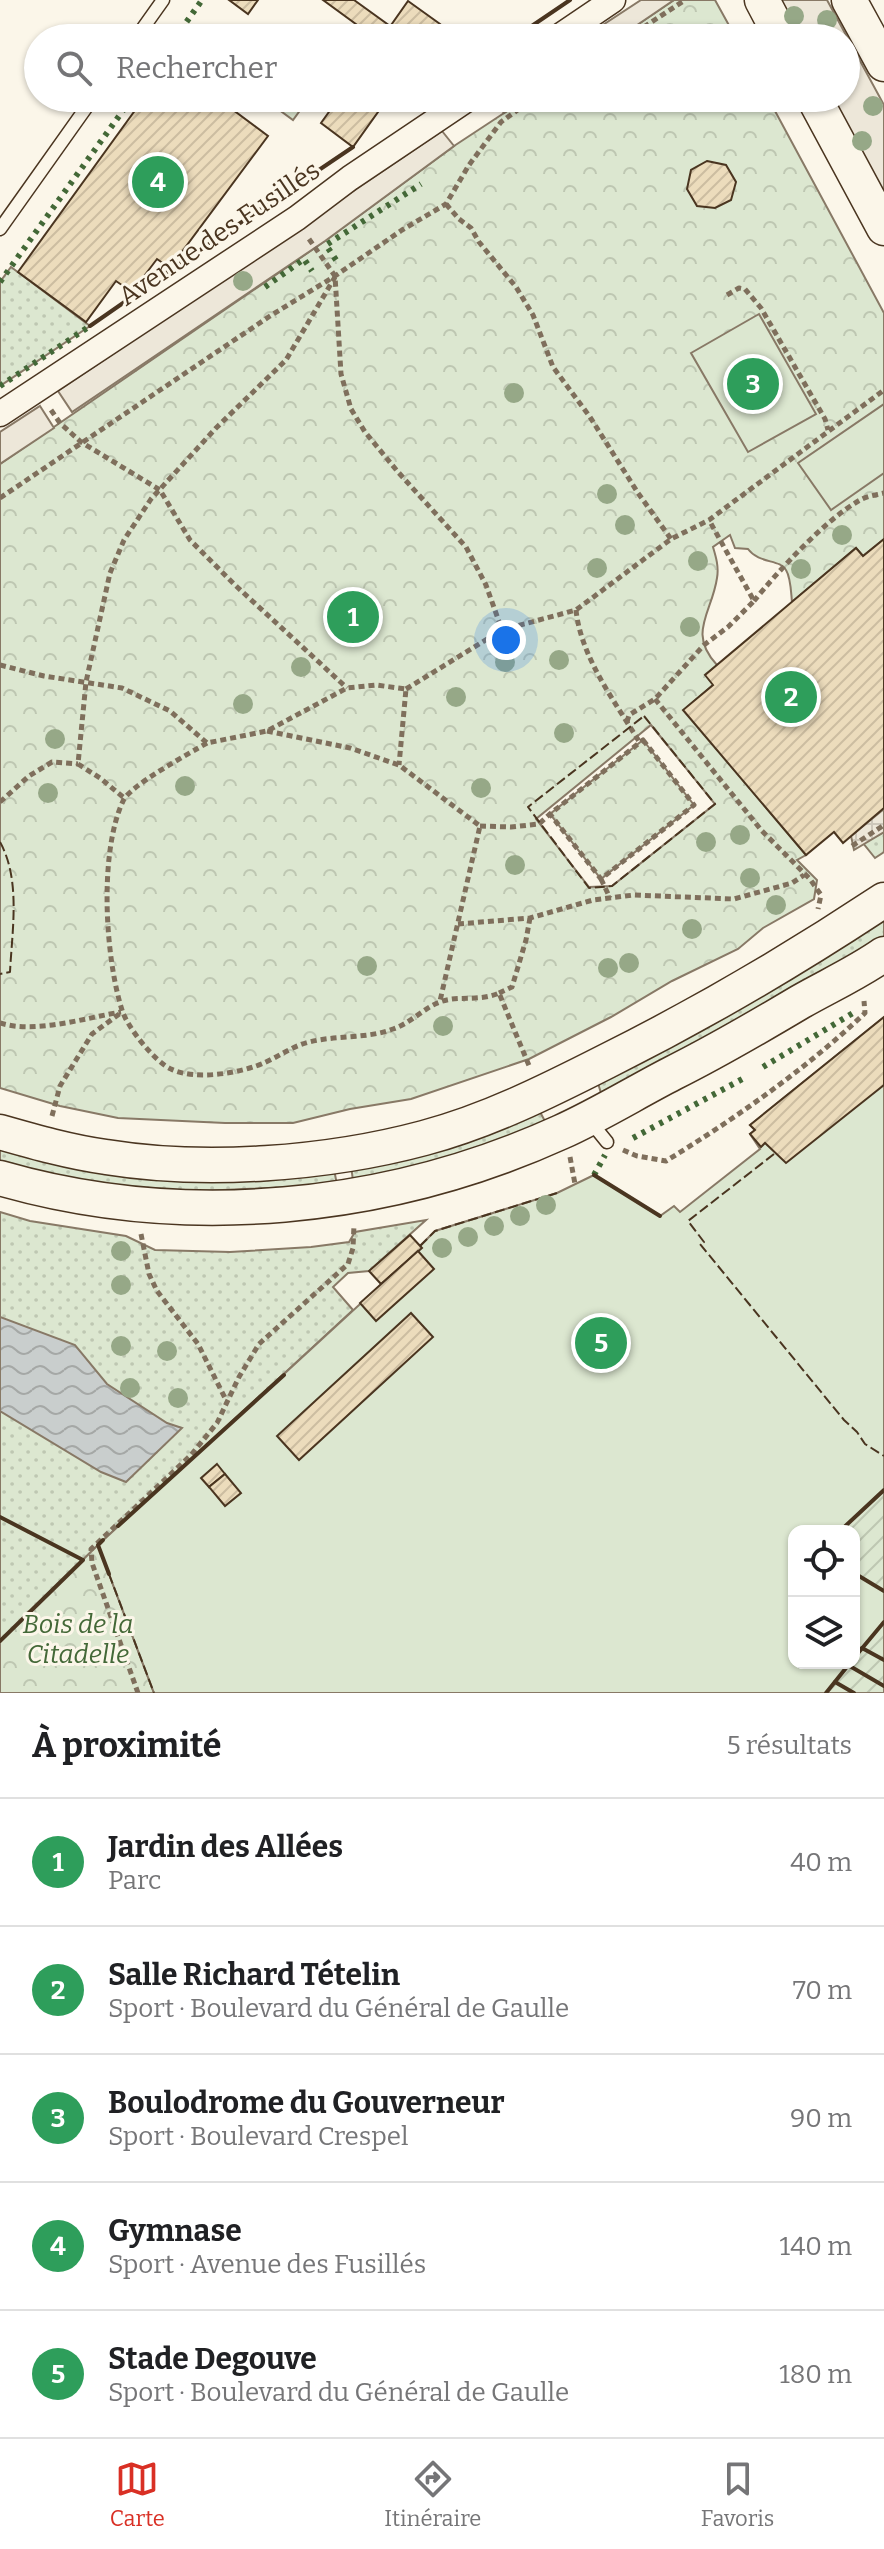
<!DOCTYPE html>
<html lang="fr">
<head>
<meta charset="utf-8">
<style>
  :root { --surface:#fff; --page:#f2f2f2; --text:#202124; --muted:#757577; --line:#e0e0e0; --accent:#d93025 }
  body { margin:0; font-family:Bitter,serif; background:var(--page); color:var(--text) }
  .controls { position:absolute; right:24px; bottom:24px; display:grid; overflow:hidden; border-radius:16px; box-shadow:0 2px 6px #0004 }
  .controls button { width:72px; height:72px; display:grid; place-items:center; padding:0; border:0; border-bottom:2px solid var(--line); background:var(--surface); color:var(--text); font:40px sans-serif }
  .you { position:absolute; left:506px; top:640px; width:28px; height:28px; margin:-20px; border:6px solid #fff; border-radius:50%; background:#1a73e8; box-shadow:0 0 0 12px #1a73e833 }
  .badge { display:grid; place-items:center; width:52px; height:52px; border-radius:50%; background:var(--accent); color:#fff; font-size:26px; font-weight:700 }
  .pin { position:absolute; translate:-50% -50%; border:4px solid #fff; box-shadow:0 2px 8px #0006 }
  .list { margin:0; padding:0; list-style:none }
  h2 { display:flex; justify-content:space-between; align-items:center; height:104px; margin:0; padding:0 32px; font-size:34px }
  h2 small { font-size:26px; font-weight:400; color:var(--muted) }
  .list li { display:grid; grid-template-columns:52px 1fr auto; gap:24px; align-items:center; box-sizing:border-box; height:128px; padding:0 32px; border-top:2px solid var(--line) }
  .list b { display:block; font-size:30px; white-space:nowrap }
  .list p { margin:0; font-size:26px; white-space:nowrap; color:var(--muted) }
  .list em { font-size:26px; font-style:normal; color:var(--muted) }
  .icon { flex:none; width:44px; height:44px; fill:none; stroke:currentColor; stroke-width:2; stroke-linecap:round; stroke-linejoin:round }
  .map { position:relative; flex:none; width:884px; height:1693px; overflow:hidden }
  .search { position:absolute; background:var(--surface); box-shadow:0 2px 6px #0004; left:24px; right:24px; top:24px; height:88px; display:flex; align-items:center; gap:20px; box-sizing:border-box; padding:0 28px; border-radius:44px; color:var(--muted); font-size:30px }
  .sheet { height:744px; background:var(--surface) }
  nav { display:flex; justify-content:space-around; align-items:center; box-sizing:border-box; height:112px; border-top:2px solid var(--line); background:var(--surface); font-size:22px; color:var(--muted) }
  nav a { display:grid; justify-items:center; gap:4px }
  nav .on { color:var(--accent) }
  .map>svg:first-child { display:block }
</style>
</head>
<body>
<div class="map">
<svg width="884" height="1693" viewBox="0 0 884 1693">
  <defs>
    <pattern id="grass-dots" width="8" height="8" patternUnits="userSpaceOnUse" patternTransform="scale(2)"><rect width="8" height="8" fill="#dce7d0"/><path d="M2 2h.1M6 6h.1" fill="none" stroke="#bec7b2" stroke-width="1.8" stroke-linecap="round"/></pattern>
    <pattern id="forest-crowns" width="20" height="18" patternUnits="userSpaceOnUse" patternTransform="scale(2)"><rect width="20" height="18" fill="#dce7d0"/><path d="M2 6a3 3 0 1 1 6 0M12 15a3 3 0 1 1 6 0" fill="none" stroke="#bec7b2"/></pattern>
    <pattern id="garden-furrows" width="10" height="10" patternUnits="userSpaceOnUse" patternTransform="scale(2)"><rect width="10" height="10" fill="#dce7d0"/><path d="M-1 1l2-2M0 10L10 0M9 11l2-2" fill="none" stroke="#bec7b2"/></pattern>
    <pattern id="plaza-grid" width="8" height="8" patternUnits="userSpaceOnUse" patternTransform="scale(2)"><rect width="8" height="8" fill="#ede7d9"/><path d="M0 4h8M4 0v8" fill="none" stroke="#cdc7ba"/></pattern>
    <pattern id="water-waves" width="16" height="10" patternUnits="userSpaceOnUse" patternTransform="scale(2)"><rect width="16" height="10" fill="#c9cecd"/><path d="M0 5q4-4 8 0t8 0" fill="none" stroke="#a5a8a6"/></pattern>
    <pattern id="building-hatch" width="6" height="6" patternUnits="userSpaceOnUse" patternTransform="scale(2)"><rect width="6" height="6" fill="#ecdcbc"/><path d="M-1 1l2-2M0 6l6-6M5 7l2-2" fill="none" stroke="#ccbda1"/></pattern>
  </defs>
  <rect width="100%" height="100%" fill="#fbf6e9"/>
  <!-- grass -->
  <g fill="url(#grass-dots)" stroke="#887966" stroke-width="2">
    <polygon points="11,267 90,326 0,386 0,282"/>
    <polygon points="884,832 884,852 875,858 863,843"/>
    <polygon points="884,917 884,939 847,963 601,1093 597,1080"/>
    <polygon points="539,1110 547,1125 460,1158 353,1181 351,1165"/>
    <polygon points="0,1148 334,1169 337,1185 156,1193 0,1165"/>
    <polygon points="0,1212 30,1221 126,1236 155,1250 230,1252 311,1247 349,1242 355,1232 426,1220 369,1271 348,1273 333,1287 353,1310 98,1545 0,1641"/>
  </g>
  <!-- forest -->
  <g fill="url(#forest-crowns)" stroke="#887966" stroke-width="2" fill-rule="evenodd">
    <polygon points="674,0 715,0 736,38 618,38"/>
    <path d="M 527,98 L 768,98 L 884,313 L 884,539 L 863,556 L 856,548 L 792,602 C 791,593 791,578 786,570 C 780,559 759,564 748,549 L 735,548 L 730,535 L 713,547 C 716,557 719,567 717,578 C 712,613 687,633 717,665 L 713,685 L 684,710 L 806,855 L 797,860 L 817,880 L 814,899 L 763,928 L 738,949 L 672,981 L 611,1017 L 529,1059 L 411,1099 L 350,1109 L 293,1123 L 225,1123 L 118,1118 L 60,1106 L 0,1088 L 0,464 L 325,241 L 454,146 ZM 651,725 L 715,804 L 612,886 L 589,887 L 536,819 Z"/>
    <polygon points="643,740 694,805 601,879 550,814"/>
    <polygon points="98,1545 154,1693 0,1693 0,1641"/>
  </g>
  <!-- garden -->
  <g fill="url(#garden-furrows)" stroke="#887966" stroke-width="2">
    <polygon points="884,1490 884,1591 854,1573 854,1531 840,1531"/>
    <polygon points="884,1622 884,1693 826,1693 850,1663 854,1663 854,1658"/>
  </g>
  <!-- pitch -->
  <g fill="#dce7d0" stroke="#887966" stroke-width="2">
    <polygon points="263,98 309,98 293,120"/>
    <polygon points="759,314 816,414 748,452 691,353"/>
    <polygon points="884,404 884,473 831,510 798,463"/>
    <polygon points="884,1017 884,1490 840,1531 794,1531 794,1663 850,1663 826,1693 154,1693 98,1545 421,1248 420,1246 435,1231 557,1193 594,1175 660,1216 674,1206 680,1212 760,1149 750,1134 755,1130 750,1125"/>
    <polygon points="854,1573 884,1591 884,1622 854,1658"/>
  </g>
  <!-- parking -->
  <g fill="#ede7d9" stroke="#887966" stroke-width="2">
    <polygon points="641,0 674,0 618,38 583,38"/>
    <polygon points="775,0 827,0 884,105 884,199 829,98 846,98 846,38 796,38"/>
    <polygon points="494,98 527,98 504,113"/>
    <polygon points="442,131 454,146 325,241 72,412 58,391"/>
    <polygon points="40,406 54,428 0,464 0,432"/>
  </g>
  <!-- plaza -->
  <polygon fill="url(#plaza-grid)" stroke="#887966" stroke-width="2" points="884,809 884,832 854,850 851,836"/>
  <!-- water -->
  <polygon fill="url(#water-waves)" stroke="#887966" stroke-width="2" points="0,1317 75,1345 107,1384 167,1423 182,1428 126,1482 101,1472 0,1411"/>
  <!-- building -->
  <g fill="url(#building-hatch)" stroke="#4a3520" stroke-width="2">
    <polygon points="229,0 258,0 248,14"/>
    <polygon points="323,0 354,0 390,26 382,38 375,38"/>
    <polygon points="408,1 440,24 431,38 382,38"/>
    <polygon points="144,98 217,98 268,136 170,268 157,259 132,292 116,281 86,322 18,272"/>
    <polygon points="339,98 388,98 353,147 321,123"/>
    <polygon points="707,161 726,165 736,182 731,200 715,208 697,206 687,189 691,170"/>
    <polygon points="884,539 884,808 843,843 834,832 806,855 683,710 713,685 705,675 856,548 863,556"/>
    <polygon points="884,1017 884,1085 786,1163 765,1143 761,1147 750,1134 755,1130 750,1125"/>
    <polygon points="410,1235 422,1248 381,1284 369,1271"/>
    <polygon points="418,1251 434,1269 376,1321 360,1303"/>
    <polygon points="411,1313 433,1337 299,1460 277,1436"/>
    <polygon points="217,1464 225,1474 209,1487 201,1478"/>
    <polygon points="225,1474 241,1493 225,1506 209,1487"/>
  </g>
  <g fill="none" stroke-linecap="round" stroke-linejoin="round">
    <!-- lane casing -->
    <g stroke="#4a3520" stroke-width="15">
      <g id="lane">
        <polyline points="136,38 163,0"/>
        <polyline points="0,229 93,98"/>
        <polyline points="590,1121 607,1142"/>
      </g>
    </g>
    <!-- street casing -->
    <g stroke="#4a3520" stroke-width="27">
      <g id="street">
        <polyline points="557,38 613,0"/>
        <polyline points="0,414 297,218 350,178 469,98"/>
      </g>
    </g>
    <!-- secondary casing -->
    <g stroke="#4a3520" stroke-width="37">
      <g id="secondary">
        <polyline points="762,0 782,38"/>
        <polyline points="849,0 884,64"/>
        <polyline points="814,98 884,228"/>
        <path d="M 0,1132 C 35,1142 70,1152 106,1157 C 205,1173 327,1164 424,1138 C 488,1121 548,1091 607,1061 C 703,1013 795,959 884,900"/>
        <path d="M 0,1178 C 184,1231 387,1211 561,1132 C 599,1115 636,1092 673,1073 C 717,1051 758,1027 800,1002 C 828,986 857,973 884,954"/>
      </g>
    </g>
    <!-- path -->
    <g stroke="#7f6f5c" stroke-width="5" stroke-dasharray="6 4" stroke-linecap="butt">
      <polyline points="627,38 685,0"/>
      <polyline points="446,204 459,219 471,228 479,242 516,287 533,315 553,367 590,417 638,493 671,539"/>
      <polyline points="309,239 335,276 341,374 351,409 365,432 398,472 466,547 486,585 502,630"/>
      <polyline points="727,295 739,288 745,289 761,308 825,419 828,430"/>
      <polyline points="51,410 60,423 81,442 160,490 190,540 235,585 347,688"/>
      <polyline points="0,498 270,316 335,276 402,230 446,204 469,165 501,122 534,98"/>
      <path d="M 754,601 C 779,570 825,520 860,500 C 867,496 876,495 884,493"/>
      <path d="M 576,610 C 581,658 616,703 640,743"/>
      <polyline points="0,665 44,676 122,688 170,711 207,743 267,731 347,688 376,685 406,689 399,765"/>
      <polyline points="406,689 502,630 576,610 671,539 709,520 884,390"/>
      <polyline points="655,699 762,831 810,879 821,895 818,909"/>
      <polyline points="627,722 629,715 655,699 704,645 728,627 754,601 709,520"/>
      <polyline points="267,731 350,748 399,765 480,826 440,1001"/>
      <polygon points="643,740 694,805 601,879 550,814"/>
      <path d="M 207,743 C 190,753 129,786 123,801 C 99,853 105,956 122,1010 C 127,1027 155,1062 171,1069 C 195,1081 243,1073 266,1062 C 281,1055 293,1046 309,1042 C 337,1035 367,1039 393,1029 C 411,1023 425,1007 440,1002 C 457,995 479,1002 499,993 L 530,1068"/>
      <polyline points="123,797 100,778 78,764 86,682 110,573 124,540 151,499 216,428 286,360 335,277"/>
      <polyline points="0,802 29,776 52,762 78,764"/>
      <polyline points="480,826 511,827 539,824 550,814"/>
      <polyline points="852,846 884,825"/>
      <polyline points="601,879 610,898"/>
      <polyline points="458,924 530,918 593,900 634,895 734,899 792,883 804,875"/>
      <polyline points="499,993 512,987 526,940 530,918"/>
      <path d="M 0,1023 C 35,1034 85,1018 121,1012"/>
      <polyline points="52,1116 60,1086 92,1034 122,1012"/>
      <path d="M 623,1150 L 637,1156 L 666,1161 C 736,1118 806,1069 865,1013 L 864,1001"/>
      <polyline points="570,1157 575,1184"/>
      <polyline points="141,1234 149,1274 157,1291 198,1344 226,1400"/>
      <polyline points="138,1693 92,1563 91,1549 191,1455 217,1423 239,1377 259,1344 348,1264 353,1248 354,1225"/>
    </g>
    <!-- lane -->
    <use href="#lane" stroke="#fbf6e9" stroke-width="12"/>
    <!-- street -->
    <use href="#street" stroke="#fbf6e9" stroke-width="24"/>
    <!-- secondary -->
    <use href="#secondary" stroke="#fbf6e9" stroke-width="34"/>
    <!-- hedge -->
    <g stroke="#436837" stroke-width="6" stroke-dasharray="4 6" stroke-linecap="butt">
      <polyline points="175,38 202,0"/>
      <polyline points="336,260 326,245 421,184"/>
      <polyline points="0,282 132,98"/>
      <polyline points="265,287 304,259 312,271"/>
      <polyline points="0,386 90,326"/>
      <polyline points="763,1067 853,1013"/>
      <polyline points="633,1138 746,1077"/>
      <polyline points="594,1175 605,1155"/>
    </g>
    <!-- fence -->
    <g stroke="#4a3520" stroke-width="2" stroke-dasharray="10 4" stroke-linecap="butt">
      <polygon points="644,716 715,804 612,886 589,888 528,807"/>
      <path d="M 0,842 C 21,880 12,931 10,972 L 0,974"/>
      <polyline points="774,1154 688,1221 704,1242 700,1244 844,1420 857,1432 865,1444 884,1456"/>
      <polyline points="420,1246 435,1231 557,1193"/>
      <polyline points="109,1574 154,1693"/>
    </g>
    <!-- wall -->
    <g stroke="#4a3520" stroke-width="4">
      <polyline points="514,38 570,0"/>
      <polyline points="170,268 172,269 353,147"/>
      <polyline points="90,326 172,269"/>
      <polyline points="594,1175 660,1216"/>
      <polyline points="0,1517 83,1560 0,1641"/>
      <polyline points="118,1526 284,1375"/>
      <polyline points="840,1531 884,1490"/>
      <polyline points="103,1540 98,1545 109,1574"/>
      <polyline points="854,1573 884,1591"/>
      <polyline points="862,1648 884,1660"/>
      <polyline points="854,1658 884,1622"/>
      <polyline points="848,1665 884,1686"/>
      <polyline points="835,1682 854,1693"/>
      <polyline points="826,1693 850,1663"/>
    </g>
  </g>
  <!-- trees -->
  <g fill="#96a887">
    <circle cx="794" cy="16" r="10"/>
    <circle cx="827" cy="20" r="10"/>
    <circle cx="873" cy="106" r="10"/>
    <circle cx="862" cy="141" r="10"/>
    <circle cx="243" cy="281" r="10"/>
    <circle cx="514" cy="393" r="10"/>
    <circle cx="607" cy="494" r="10"/>
    <circle cx="625" cy="525" r="10"/>
    <circle cx="842" cy="535" r="10"/>
    <circle cx="698" cy="561" r="10"/>
    <circle cx="597" cy="568" r="10"/>
    <circle cx="801" cy="569" r="10"/>
    <circle cx="690" cy="627" r="10"/>
    <circle cx="352" cy="636" r="10"/>
    <circle cx="559" cy="660" r="10"/>
    <circle cx="505" cy="662" r="10"/>
    <circle cx="301" cy="667" r="10"/>
    <circle cx="456" cy="697" r="10"/>
    <circle cx="243" cy="704" r="10"/>
    <circle cx="564" cy="733" r="10"/>
    <circle cx="55" cy="739" r="10"/>
    <circle cx="185" cy="786" r="10"/>
    <circle cx="481" cy="788" r="10"/>
    <circle cx="48" cy="793" r="10"/>
    <circle cx="740" cy="835" r="10"/>
    <circle cx="706" cy="842" r="10"/>
    <circle cx="515" cy="865" r="10"/>
    <circle cx="750" cy="878" r="10"/>
    <circle cx="776" cy="905" r="10"/>
    <circle cx="692" cy="929" r="10"/>
    <circle cx="629" cy="963" r="10"/>
    <circle cx="367" cy="966" r="10"/>
    <circle cx="608" cy="968" r="10"/>
    <circle cx="443" cy="1026" r="10"/>
    <circle cx="546" cy="1205" r="10"/>
    <circle cx="520" cy="1216" r="10"/>
    <circle cx="494" cy="1226" r="10"/>
    <circle cx="468" cy="1237" r="10"/>
    <circle cx="442" cy="1248" r="10"/>
    <circle cx="121" cy="1251" r="10"/>
    <circle cx="121" cy="1285" r="10"/>
    <circle cx="121" cy="1346" r="10"/>
    <circle cx="167" cy="1351" r="10"/>
    <circle cx="130" cy="1388" r="10"/>
    <circle cx="178" cy="1398" r="10"/>
  </g>
  <g text-anchor="middle" stroke-width="6" stroke-linejoin="round" paint-order="stroke">
    <!-- street labels -->
    <g font-size="26" fill="#4a3520" stroke="#fbf6e9">
      <text transform="translate(219 233) rotate(-34)" y="9">Avenue des Fusillés</text>
    </g>
    <!-- park labels -->
    <g font-size="26" font-style="italic" fill="#436837" stroke="#fbf6e9">
      <text x="78" y="1633">Bois de la<tspan x="78" dy="30">Citadelle</tspan></text>
    </g>
  </g>
</svg>
<div class="controls">
<button><svg class="icon" aria-label="locate" viewBox="0 0 24 24"><circle cx="12" cy="12" r="6"/><path d="M12 2v4M12 18v4M2 12h4M18 12h4"/></svg></button>
<button><svg class="icon" aria-label="layers" viewBox="0 0 24 24"><path d="M12 4l9 5-9 5-9-5zM3 14l9 5 9-5"/></svg></button>
</div>
<div class="you"></div>
<div class="pin badge" style="left:353px;top:617px;background:#2e9e5b">1</div>
<div class="pin badge" style="left:791px;top:697px;background:#2e9e5b">2</div>
<div class="pin badge" style="left:753px;top:384px;background:#2e9e5b">3</div>
<div class="pin badge" style="left:158px;top:182px;background:#2e9e5b">4</div>
<div class="pin badge" style="left:601px;top:1343px;background:#2e9e5b">5</div>
<div class="search"><svg class="icon" aria-label="search" viewBox="0 0 24 24"><circle cx="10" cy="10" r="6"/><path d="M15 15l6 6"/></svg>Rechercher</div>
</div>
<section class="sheet">
<h2>À proximité<small>5 résultats</small></h2>
<ul class="list">
<li><span class="badge" style="background:#2e9e5b">1</span><div><b>Jardin des Allées</b><p>Parc</p></div><em>40 m</em></li>
<li><span class="badge" style="background:#2e9e5b">2</span><div><b>Salle Richard Tételin</b><p>Sport · Boulevard du Général de Gaulle</p></div><em>70 m</em></li>
<li><span class="badge" style="background:#2e9e5b">3</span><div><b>Boulodrome du Gouverneur</b><p>Sport · Boulevard Crespel</p></div><em>90 m</em></li>
<li><span class="badge" style="background:#2e9e5b">4</span><div><b>Gymnase</b><p>Sport · Avenue des Fusillés</p></div><em>140 m</em></li>
<li><span class="badge" style="background:#2e9e5b">5</span><div><b>Stade Degouve</b><p>Sport · Boulevard du Général de Gaulle</p></div><em>180 m</em></li>
</ul>
</section>
<nav>
<a class="on"><svg class="icon" aria-label="map" viewBox="0 0 24 24"><path d="M3 6l6-2 6 2 6-2v14l-6 2-6-2-6 2zM9 4v14M15 6v14"/></svg>Carte</a>
<a><svg class="icon" aria-label="directions" viewBox="0 0 24 24"><path d="M12 3l9 9-9 9-9-9zM9 14v-3h6M13 9l2 2-2 2"/></svg>Itinéraire</a>
<a><svg class="icon" aria-label="saved" viewBox="0 0 24 24"><path d="M7 4h10v16l-5-4-5 4z"/></svg>Favoris</a>
</nav>
</body>
</html>
